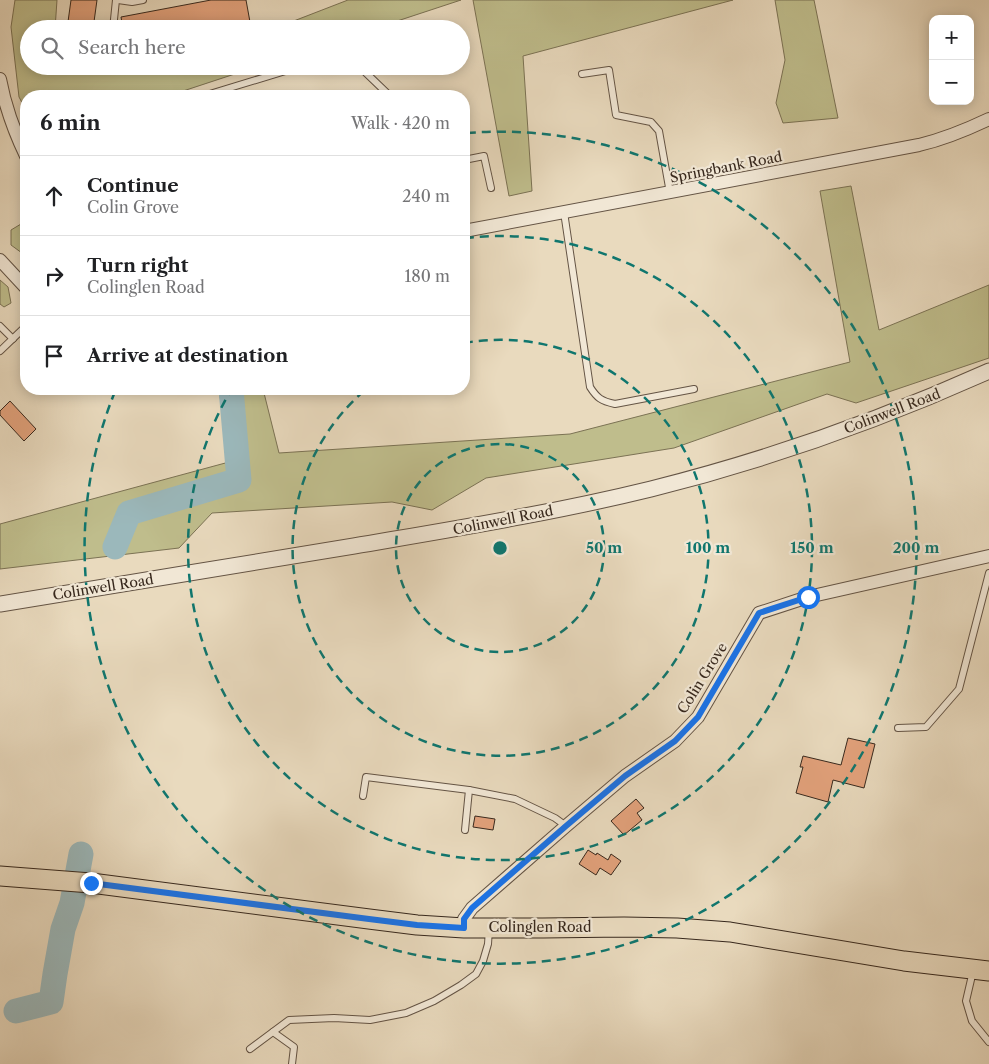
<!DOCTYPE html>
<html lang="en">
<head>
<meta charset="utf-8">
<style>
  :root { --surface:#fff; --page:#f6f6f6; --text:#202124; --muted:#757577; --line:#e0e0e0 }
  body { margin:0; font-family:"Libre Caslon Text",serif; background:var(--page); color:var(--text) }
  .controls { position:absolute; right:15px; top:15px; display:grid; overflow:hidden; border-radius:10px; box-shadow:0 2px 12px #0003 }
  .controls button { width:45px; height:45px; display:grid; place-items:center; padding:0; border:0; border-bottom:1px solid var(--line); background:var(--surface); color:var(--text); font:25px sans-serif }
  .stop { position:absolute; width:15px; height:15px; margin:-11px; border:4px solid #1a73e8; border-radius:50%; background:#fff }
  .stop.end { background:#1a73e8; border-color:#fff; box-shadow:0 1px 5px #0008 }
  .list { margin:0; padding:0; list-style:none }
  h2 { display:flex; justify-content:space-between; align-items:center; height:65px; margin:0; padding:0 20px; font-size:21px }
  h2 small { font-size:16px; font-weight:400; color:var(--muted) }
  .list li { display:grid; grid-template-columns:32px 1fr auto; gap:15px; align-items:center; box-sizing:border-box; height:80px; padding:0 20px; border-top:1px solid var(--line) }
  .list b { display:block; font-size:19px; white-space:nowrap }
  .list p { margin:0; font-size:16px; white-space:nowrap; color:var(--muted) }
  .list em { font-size:16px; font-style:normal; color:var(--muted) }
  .icon { flex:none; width:28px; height:28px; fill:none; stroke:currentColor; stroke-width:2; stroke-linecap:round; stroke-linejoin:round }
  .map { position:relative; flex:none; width:989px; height:1064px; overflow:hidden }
  .search { position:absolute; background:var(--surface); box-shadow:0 2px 12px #0003; left:20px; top:20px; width:450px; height:55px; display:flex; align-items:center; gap:12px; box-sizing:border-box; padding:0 18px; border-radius:28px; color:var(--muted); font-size:19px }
  .panel { position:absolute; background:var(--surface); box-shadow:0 2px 12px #0003; left:20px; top:90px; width:450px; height:305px; border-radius:20px }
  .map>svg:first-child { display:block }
</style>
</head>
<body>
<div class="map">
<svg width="989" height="1064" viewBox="0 0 989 1064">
  <rect width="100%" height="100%" fill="#e9dabe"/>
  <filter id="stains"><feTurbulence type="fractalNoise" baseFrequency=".004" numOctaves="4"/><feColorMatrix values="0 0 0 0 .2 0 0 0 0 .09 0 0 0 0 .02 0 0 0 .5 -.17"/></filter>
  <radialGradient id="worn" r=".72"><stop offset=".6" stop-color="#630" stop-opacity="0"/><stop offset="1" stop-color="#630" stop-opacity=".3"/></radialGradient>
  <!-- green -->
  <g fill="#bfbd8c" stroke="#7b7254">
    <polygon points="15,0 57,0 55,29 29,29 29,66 259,66 171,95 170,96 26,96 26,110 19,97 11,27"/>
    <polygon points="348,0 461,0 373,29 273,29"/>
    <polygon points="473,0 733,0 523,56 532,191 509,196"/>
    <polygon points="775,0 814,0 838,118 783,123 776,103 785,60"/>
    <polygon points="851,186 879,330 989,285 989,358 856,403 827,394 674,448 486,478 432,510 392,502 212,513 179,548 0,569 0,524 229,462 219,389 263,389 279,453 570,434 850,362 820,191"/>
    <polygon points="26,221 26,256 11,245 11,230"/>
    <polygon points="0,280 8,287 11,303 4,307 0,304"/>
  </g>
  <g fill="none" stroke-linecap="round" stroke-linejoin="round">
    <!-- river -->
    <g stroke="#9bb8bb" stroke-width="25">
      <polyline points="115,547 129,513 239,480 231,389"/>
      <polyline points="16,1011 51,1002 55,974 63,929 72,903 81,854"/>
    </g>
  </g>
  <!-- building -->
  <g fill="#e3a27c" stroke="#37281d">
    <polygon points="71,0 97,0 93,29 67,29"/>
    <polygon points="211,0 246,0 250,22 214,29 123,29 121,17"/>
    <polygon points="10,401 36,429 24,441 0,415 0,411"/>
    <polygon points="848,738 875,744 864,788 833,780 828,802 796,793 803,767 800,767 803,756 841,765"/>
    <polygon points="636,799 644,808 637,813 642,820 624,835 611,821"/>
    <polygon points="475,816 495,819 493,830 473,827"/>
    <polygon points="588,850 596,855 597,853 608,860 611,854 621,861 611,875 600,868 596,875 579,864"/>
  </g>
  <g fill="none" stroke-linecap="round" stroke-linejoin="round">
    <!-- service casing -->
    <g stroke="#645445" stroke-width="8">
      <g id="service">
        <polyline points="118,0 132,2 143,0"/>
        <polyline points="113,29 116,0"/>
        <polyline points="354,66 364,71 390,96"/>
        <polyline points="582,74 609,70 616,115 651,122 659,131 670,193"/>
        <polyline points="203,96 302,66"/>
        <polyline points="464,160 484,156 491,188"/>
        <path d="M 564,212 L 590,387 C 597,398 601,401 615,404 L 694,389"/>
        <polyline points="0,326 13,339"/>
        <polyline points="0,351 26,326"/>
        <polyline points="898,728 926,727 959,689 989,573"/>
        <polyline points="363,796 366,777 469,790 515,799 555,818 566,826"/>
        <polyline points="465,830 469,790"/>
        <polyline points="973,971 966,1001 972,1021 989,1042"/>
        <polyline points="273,1032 294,1047 292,1064"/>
        <polyline points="250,1049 289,1020 334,1018 370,1020 406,1013 434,1001 461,985 476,974 483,961 488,944 489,929"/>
      </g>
    </g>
    <!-- minor casing -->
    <g stroke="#645445" stroke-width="14">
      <g id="minor">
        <path d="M 0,79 C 5,106 14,131 26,156"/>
        <path d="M 464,231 L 919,145 C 944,139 966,130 989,119"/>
        <polyline points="0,260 26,288"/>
        <polyline points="464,928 464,919 472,908 566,826 625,776 675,741 698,717 759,613 808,597 989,556"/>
      </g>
    </g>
    <!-- tertiary casing -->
    <g stroke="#645445" stroke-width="17">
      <path id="tertiary" d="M 0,604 C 118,585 236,565 354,546 C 453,529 553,513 651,489 C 767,460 880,420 989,371"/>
    </g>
    <!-- primary casing -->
    <g stroke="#37281d" stroke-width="21">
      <polyline id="primary" points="0,876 91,883 369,919 417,925 464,928 543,928 624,927 677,928 730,932 904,961 989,971"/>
    </g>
    <!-- service -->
    <use href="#service" stroke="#f1e7d5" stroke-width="6"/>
    <!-- minor -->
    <use href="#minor" stroke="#f1e7d5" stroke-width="12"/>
    <!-- tertiary -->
    <use href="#tertiary" stroke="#f1e7d5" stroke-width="15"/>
    <!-- primary -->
    <use href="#primary" stroke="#e9dabe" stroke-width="19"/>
  </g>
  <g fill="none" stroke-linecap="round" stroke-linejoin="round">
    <!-- route -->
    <polyline stroke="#1a73e8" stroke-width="6" points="91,883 369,919 417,925 464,928 464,919 472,908 566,826 625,776 675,741 698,717 759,613 808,597"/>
  </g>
  <!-- distance rings -->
  <g fill="none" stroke="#0f766e" stroke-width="2.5" stroke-dasharray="9 6">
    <circle cx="500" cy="548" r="104"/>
    <path d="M464 343A208 208 0 1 1 365 390"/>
    <path d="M465 238A312 312 0 1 1 231 390"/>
    <path d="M467 133A416 416 0 1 1 116 389"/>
  </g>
  <g text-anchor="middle" stroke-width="4.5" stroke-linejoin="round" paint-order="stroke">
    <!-- street labels -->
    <g font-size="14" fill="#37281d" stroke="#f1e7d5">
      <text transform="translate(726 167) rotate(-11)" y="5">Springbank Road</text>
      <text transform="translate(892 411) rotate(-21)" y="5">Colinwell Road</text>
      <text transform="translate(503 520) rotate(-11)" y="5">Colinwell Road</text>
      <text transform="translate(103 587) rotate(-9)" y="5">Colinwell Road</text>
      <text transform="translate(702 678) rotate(-58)" y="5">Colin Grove</text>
      <text x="540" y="932">Colinglen Road</text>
    </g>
  </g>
  <circle cx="500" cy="548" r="8" fill="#0f766e" stroke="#f1e7d5" stroke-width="2.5"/>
  <g font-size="15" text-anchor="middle" font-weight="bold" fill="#0f766e" stroke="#f1e7d5" stroke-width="4.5" stroke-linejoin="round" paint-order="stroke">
    <text x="604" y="553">50 m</text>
    <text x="708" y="553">100 m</text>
    <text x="812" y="553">150 m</text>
    <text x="916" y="553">200 m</text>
  </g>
  <rect width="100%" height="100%" filter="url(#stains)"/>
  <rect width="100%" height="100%" fill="url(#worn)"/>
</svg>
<div class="controls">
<button>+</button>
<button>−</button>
</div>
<div class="stop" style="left:808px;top:597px"></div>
<div class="stop end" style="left:91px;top:883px"></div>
<div class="search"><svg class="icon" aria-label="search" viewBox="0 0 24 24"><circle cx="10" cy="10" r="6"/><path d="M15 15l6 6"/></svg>Search here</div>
<section class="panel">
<h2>6 min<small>Walk · 420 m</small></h2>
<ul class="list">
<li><svg class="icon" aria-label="ahead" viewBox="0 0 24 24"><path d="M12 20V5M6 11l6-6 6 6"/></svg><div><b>Continue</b><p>Colin Grove</p></div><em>240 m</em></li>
<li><svg class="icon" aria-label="right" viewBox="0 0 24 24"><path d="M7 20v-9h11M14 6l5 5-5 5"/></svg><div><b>Turn right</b><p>Colinglen Road</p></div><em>180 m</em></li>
<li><svg class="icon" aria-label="arrive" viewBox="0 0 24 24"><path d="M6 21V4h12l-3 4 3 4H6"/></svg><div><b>Arrive at destination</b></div></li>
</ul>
</section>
</div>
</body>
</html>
